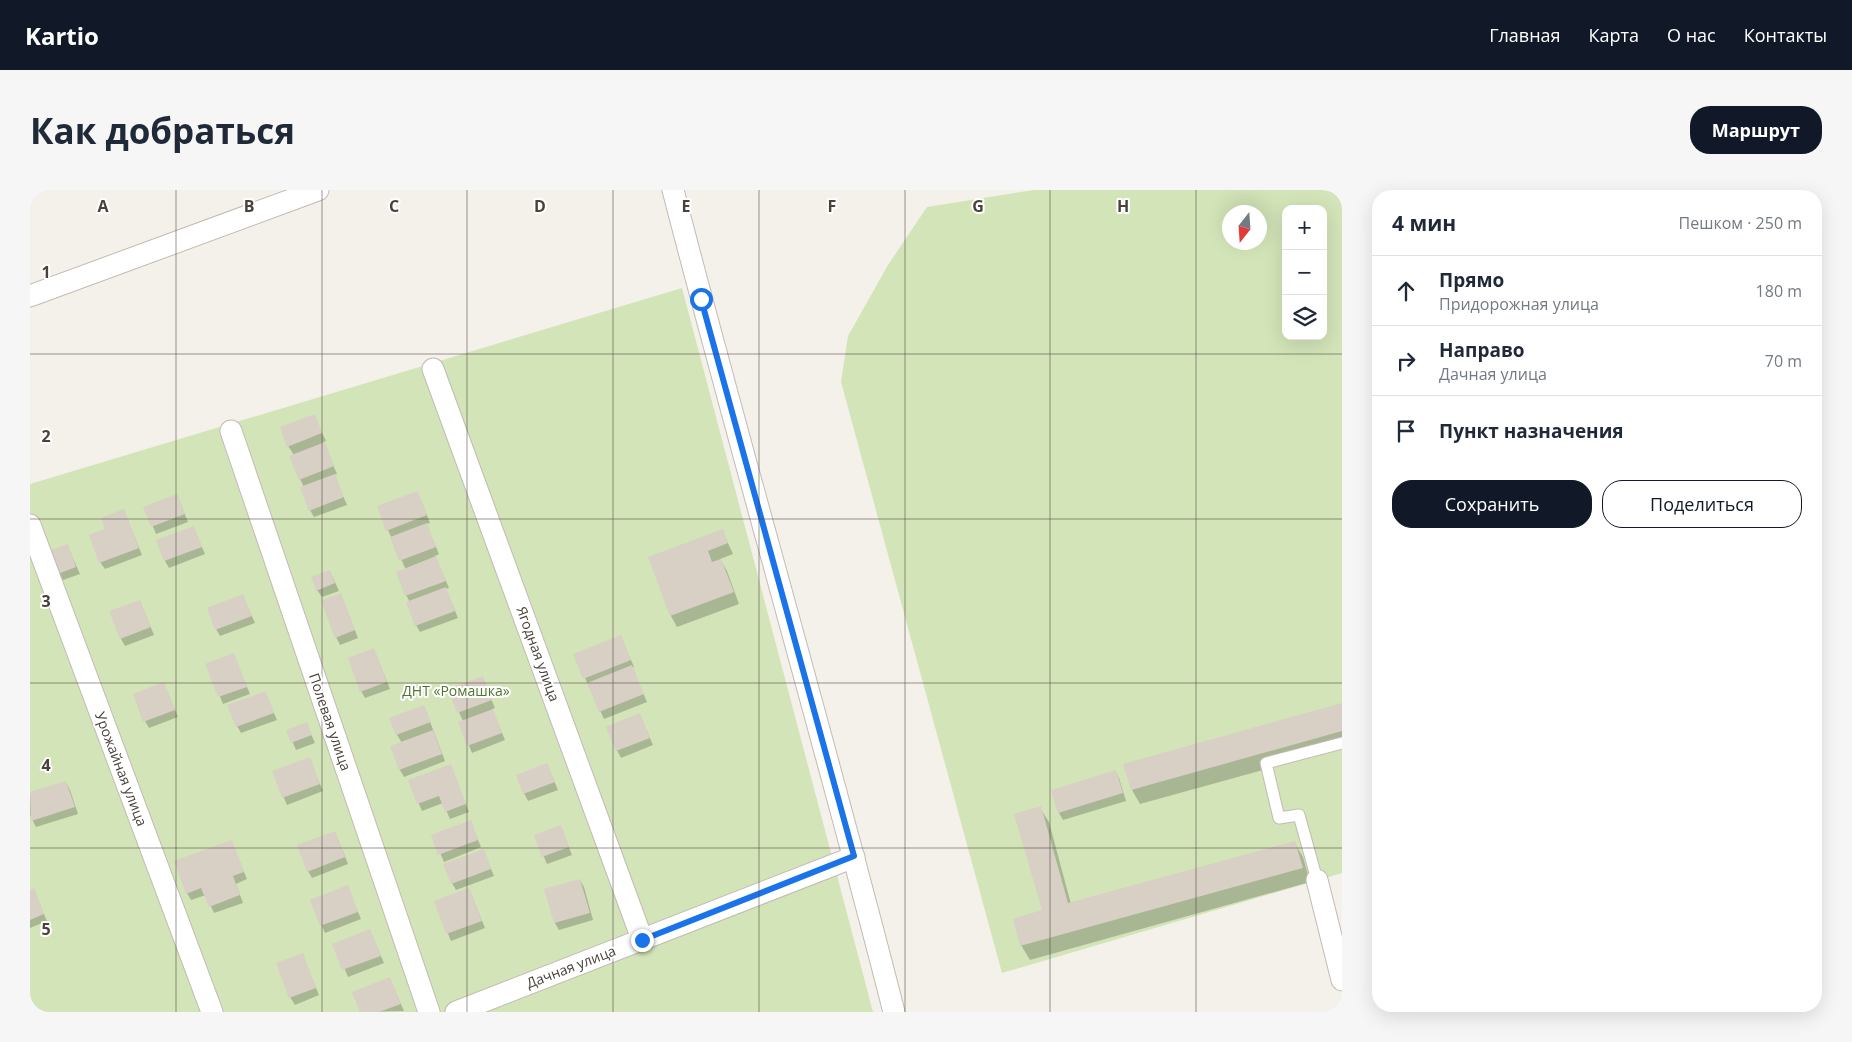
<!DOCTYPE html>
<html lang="ru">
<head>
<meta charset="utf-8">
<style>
  :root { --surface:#fff; --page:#f6f6f7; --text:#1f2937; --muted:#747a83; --line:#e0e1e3; --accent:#111827 }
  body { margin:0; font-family:"Open Sans",sans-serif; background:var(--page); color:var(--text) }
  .controls { position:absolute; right:15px; top:15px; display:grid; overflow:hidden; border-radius:10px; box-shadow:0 5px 20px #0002 }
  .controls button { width:45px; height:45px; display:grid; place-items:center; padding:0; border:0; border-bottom:1px solid var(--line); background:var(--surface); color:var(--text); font:25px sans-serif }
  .compass { position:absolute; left:1192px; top:15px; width:45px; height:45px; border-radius:50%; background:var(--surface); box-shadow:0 5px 20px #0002; rotate:197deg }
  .stop { position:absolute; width:15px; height:15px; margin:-11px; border:4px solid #1a73e8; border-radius:50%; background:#fff }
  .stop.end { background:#1a73e8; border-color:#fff; box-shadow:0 1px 5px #0008 }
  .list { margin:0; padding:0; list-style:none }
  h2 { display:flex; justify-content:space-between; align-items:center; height:65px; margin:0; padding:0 20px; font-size:21px }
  h2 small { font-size:16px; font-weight:400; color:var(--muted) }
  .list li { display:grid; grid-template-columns:32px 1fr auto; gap:15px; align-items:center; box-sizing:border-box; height:70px; padding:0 20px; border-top:1px solid var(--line) }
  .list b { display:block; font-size:19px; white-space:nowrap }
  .list p { margin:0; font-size:16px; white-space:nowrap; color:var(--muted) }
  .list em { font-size:16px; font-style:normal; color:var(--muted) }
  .actions { display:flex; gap:10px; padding:15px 20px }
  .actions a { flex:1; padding:11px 0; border:1px solid var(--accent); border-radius:20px; text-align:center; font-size:18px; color:var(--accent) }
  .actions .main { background:var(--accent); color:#fff }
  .icon { flex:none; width:28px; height:28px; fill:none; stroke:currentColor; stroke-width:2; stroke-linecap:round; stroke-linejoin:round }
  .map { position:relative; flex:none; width:1312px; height:822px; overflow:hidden; border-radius:20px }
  header { display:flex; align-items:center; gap:30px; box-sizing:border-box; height:70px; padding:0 25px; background:var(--accent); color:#fff }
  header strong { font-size:24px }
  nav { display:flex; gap:28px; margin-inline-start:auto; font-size:18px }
  .intro { display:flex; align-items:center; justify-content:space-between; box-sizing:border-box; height:120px; padding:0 30px }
  h1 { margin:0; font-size:35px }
  .button { padding:12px 22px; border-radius:20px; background:var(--accent); color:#fff; font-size:18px; font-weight:700 }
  main { display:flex; gap:30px; padding:0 30px }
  aside { flex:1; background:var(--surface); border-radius:20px; box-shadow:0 5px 20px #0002 }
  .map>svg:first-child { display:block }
</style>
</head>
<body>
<header>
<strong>Kartio</strong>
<nav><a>Главная</a><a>Карта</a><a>О нас</a><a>Контакты</a></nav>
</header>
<div class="intro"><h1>Как добраться</h1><a class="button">Маршрут</a></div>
<main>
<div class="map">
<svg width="1312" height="822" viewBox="0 0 1312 822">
  <rect width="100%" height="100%" fill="#f4f1eb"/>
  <!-- green -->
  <g fill="#d3e4b8" fill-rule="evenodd">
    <path d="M 1004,0 L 1301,0 L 1312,3 L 1312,683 L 972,783 L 811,192 L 818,146 L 858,75 L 897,17 ZM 1256,19 L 1293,19 L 1293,146 L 1256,146 ZM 1200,22 L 1230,22 L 1230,52 L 1200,52 Z"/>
    <polygon points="652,98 843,822 0,822 0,294"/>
  </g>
  <!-- shadow -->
  <g fill="#0003">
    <polygon points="284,226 296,251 293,252 307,284 304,285 317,315 284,327 280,320 274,297 270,289 264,265 258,256"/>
    <polygon points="147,305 158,332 126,344 115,317"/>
    <polygon points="391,310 400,333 396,334 409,364 405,366 419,398 416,399 428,428 390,442 386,435 380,412 376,405 376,380 358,340"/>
    <polygon points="94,321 112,365 75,379 70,372 77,340"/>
    <polygon points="163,337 175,364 139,378 135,371"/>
    <polygon points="692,340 703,364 690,369 697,381 709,414 647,437 641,426 619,368"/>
    <polygon points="37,355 50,384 33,390 29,383"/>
    <polygon points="300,381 309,401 292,407 287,400"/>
    <polygon points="311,405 328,448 310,455 306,447"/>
    <polygon points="213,406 225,433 190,446 186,439"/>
    <polygon points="110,411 124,445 95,456 91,449"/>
    <polygon points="594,454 604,477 602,478 617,512 574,529 555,488"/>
    <polygon points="203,464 220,504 193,514 177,474"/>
    <polygon points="347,467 360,499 335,508 331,501"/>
    <polygon points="452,488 465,518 462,519 475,550 442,563 430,533 433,531 419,500"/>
    <polygon points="134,494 148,527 119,538 115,531"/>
    <polygon points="235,502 247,530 211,543 207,536"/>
    <polygon points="1312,515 1312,558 1110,614 1102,600"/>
    <polygon points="394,516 415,571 374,587 370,580 372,553 367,545"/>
    <polygon points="610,525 623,555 591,568 587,560"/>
    <polygon points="276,533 285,553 266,560 258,541"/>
    <polygon points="279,569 293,601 257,615 243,582"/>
    <polygon points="517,574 528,600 498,611 494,603"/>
    <polygon points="420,575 439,622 420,629 413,613 392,621 379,591"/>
    <polygon points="1085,581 1089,588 1096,611 1033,630 1029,623 1022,601"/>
    <polygon points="36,592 40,600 48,624 6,637 0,625 0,604"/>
    <polygon points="1010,618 1019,632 1041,714 1264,652 1273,667 1280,692 1000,770 991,755 1013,721"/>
    <polygon points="440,632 451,657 414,672 403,646"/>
    <polygon points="530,636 542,665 517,674 505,646"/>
    <polygon points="305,642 318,674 282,688 278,681"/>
    <polygon points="201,651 217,689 206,694 213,713 184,723 176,705 161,710 157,703"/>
    <polygon points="453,660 464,686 426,700 422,693"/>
    <polygon points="550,690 554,697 563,730 529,740 525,733"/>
    <polygon points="317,697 331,729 295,743 281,710"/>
    <polygon points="439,699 455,738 421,751 405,712"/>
    <polygon points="3,700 17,731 0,738 0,701"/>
    <polygon points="340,741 354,773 318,787 304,754"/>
    <polygon points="272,764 289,805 265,815 260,807"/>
    <polygon points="360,789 374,821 331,822"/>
  </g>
  <!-- building -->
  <g fill="#d8cfc5">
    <polygon points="285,224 292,243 257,257 250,237"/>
    <polygon points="295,252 304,276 269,290 259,266"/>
    <polygon points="305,284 314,307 279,321 270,297"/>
    <polygon points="388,301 397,325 356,341 347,316"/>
    <polygon points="147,304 155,324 121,337 113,317"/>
    <polygon points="94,319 109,358 69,373 59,345 75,339 71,328"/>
    <polygon points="397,333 406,357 369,371 360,347"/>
    <polygon points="164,336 172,357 134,371 126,350"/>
    <polygon points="693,339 698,353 678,361 682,372 691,369 704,402 640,426 618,367"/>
    <polygon points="38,354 46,377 28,384 19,361"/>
    <polygon points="406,366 416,391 375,406 366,382"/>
    <polygon points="300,380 305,393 286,401 281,387"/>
    <polygon points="416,397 425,421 385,436 376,412"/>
    <polygon points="311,403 325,440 305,448 291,411"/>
    <polygon points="213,404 222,426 185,440 177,418"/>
    <polygon points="110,410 121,437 90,449 79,421"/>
    <polygon points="591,445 601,470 553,489 543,464"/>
    <polygon points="344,458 357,492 330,502 318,468"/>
    <polygon points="204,463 217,497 188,507 175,474"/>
    <polygon points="602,475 614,504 569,522 557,493"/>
    <polygon points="453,486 462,510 427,523 418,499"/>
    <polygon points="134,492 145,520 113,532 103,504"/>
    <polygon points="236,501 244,523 206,537 197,515"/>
    <polygon points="1312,513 1312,541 1101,600 1093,574"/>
    <polygon points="394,515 401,532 366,545 359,528"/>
    <polygon points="463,519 472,543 437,556 428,532"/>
    <polygon points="610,523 620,548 586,561 576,537"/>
    <polygon points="277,532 282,545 261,553 256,540"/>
    <polygon points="403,540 412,564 369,580 360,556"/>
    <polygon points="280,567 290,594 252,608 242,581"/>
    <polygon points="517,573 525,592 493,604 486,585"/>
    <polygon points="421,574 436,614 415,622 409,606 387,614 378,590"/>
    <polygon points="1086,580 1093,603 1028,623 1021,600"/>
    <polygon points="36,591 45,617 1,631 0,602"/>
    <polygon points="1011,616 1038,713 1265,651 1273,678 990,756 983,729 1012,720 984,624"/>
    <polygon points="441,630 448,650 408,665 401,645"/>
    <polygon points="531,635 539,657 512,667 504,645"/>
    <polygon points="305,641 315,667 277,682 267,655"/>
    <polygon points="202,650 214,682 203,686 210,705 179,717 171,698 156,704 144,671"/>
    <polygon points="454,659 461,679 421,694 413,674"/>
    <polygon points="550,689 560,723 524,733 514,699"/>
    <polygon points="318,695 328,722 290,736 280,710"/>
    <polygon points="4,698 14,724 0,730 0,700"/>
    <polygon points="439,698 452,731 416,744 404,711"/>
    <polygon points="340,739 351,766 312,780 302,754"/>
    <polygon points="273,763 286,798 259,808 246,773"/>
    <polygon points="360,787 371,814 349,822 330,822 322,802"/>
  </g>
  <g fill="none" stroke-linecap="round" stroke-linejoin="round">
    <!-- service casing -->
    <g stroke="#c2bbb2" stroke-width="13">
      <polyline id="service" points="1287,690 1269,625 1249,628 1236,573 1312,553"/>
    </g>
    <!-- minor casing -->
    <g stroke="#c2bbb2" stroke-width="23">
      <g id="minor">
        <path d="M 643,0 C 714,275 794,547 864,822"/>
        <polyline points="0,106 288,0"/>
        <polyline points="403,179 612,749"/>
        <polyline points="201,241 399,822"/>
        <polyline points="0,335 182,822"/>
        <polyline points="1287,690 1312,790"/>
        <polyline points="426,822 824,667"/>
      </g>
    </g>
    <!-- service -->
    <use href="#service" stroke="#fff" stroke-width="11"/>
    <!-- minor -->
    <use href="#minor" stroke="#fff" stroke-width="21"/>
  </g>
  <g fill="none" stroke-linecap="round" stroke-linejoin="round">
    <!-- route -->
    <polyline stroke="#1a73e8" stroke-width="6" points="612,750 824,666 671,109"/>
  </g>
  <!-- grid -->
  <path fill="none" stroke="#48423a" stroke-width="1" stroke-opacity="0.55" d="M 146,0 L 146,822M 292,0 L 292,822M 437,0 L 437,822M 583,0 L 583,822M 729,0 L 729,822M 875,0 L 875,822M 1020,0 L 1020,822M 1166,0 L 1166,822M 0,164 L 1312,164M 0,329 L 1312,329M 0,493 L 1312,493M 0,658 L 1312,658"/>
  <g text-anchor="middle" stroke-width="4" stroke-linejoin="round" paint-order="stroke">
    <!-- street labels -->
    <g font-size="14" fill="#48423a" stroke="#fff">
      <text transform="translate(508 464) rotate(70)" y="5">Ягодная улица</text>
      <text transform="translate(300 532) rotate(71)" y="5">Полевая улица</text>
      <text transform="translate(91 579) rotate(69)" y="5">Урожайная улица</text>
      <text transform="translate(541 777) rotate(-21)" y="5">Дачная улица</text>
    </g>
    <!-- park labels -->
    <g font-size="14" fill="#4f7531" stroke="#fff">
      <text x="426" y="506">ДНТ «Ромашка»</text>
    </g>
  </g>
  <g font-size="16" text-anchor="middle" font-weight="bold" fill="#48423a" stroke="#fff" stroke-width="4" stroke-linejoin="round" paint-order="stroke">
    <text x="73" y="22">A</text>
    <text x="219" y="22">B</text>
    <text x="364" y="22">C</text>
    <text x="510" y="22">D</text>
    <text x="656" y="22">E</text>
    <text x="802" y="22">F</text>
    <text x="948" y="22">G</text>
    <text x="1093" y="22">H</text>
    <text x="16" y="88">1</text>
    <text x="16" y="252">2</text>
    <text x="16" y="417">3</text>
    <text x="16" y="581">4</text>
    <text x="16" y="745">5</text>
  </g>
</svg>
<div class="controls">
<button>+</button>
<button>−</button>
<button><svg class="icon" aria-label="layers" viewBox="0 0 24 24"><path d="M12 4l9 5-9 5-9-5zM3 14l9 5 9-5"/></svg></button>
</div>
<svg class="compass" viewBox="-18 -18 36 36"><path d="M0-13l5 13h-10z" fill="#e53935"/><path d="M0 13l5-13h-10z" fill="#747a83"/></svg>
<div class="stop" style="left:671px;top:109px"></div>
<div class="stop end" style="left:612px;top:750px"></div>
</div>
<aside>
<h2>4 мин<small>Пешком · 250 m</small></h2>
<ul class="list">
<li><svg class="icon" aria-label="ahead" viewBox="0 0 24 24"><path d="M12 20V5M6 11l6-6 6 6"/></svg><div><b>Прямо</b><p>Придорожная улица</p></div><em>180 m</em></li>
<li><svg class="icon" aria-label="right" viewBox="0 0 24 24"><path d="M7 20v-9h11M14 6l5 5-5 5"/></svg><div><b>Направо</b><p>Дачная улица</p></div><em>70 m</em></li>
<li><svg class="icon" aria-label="arrive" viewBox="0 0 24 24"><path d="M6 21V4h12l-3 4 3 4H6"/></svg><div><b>Пункт назначения</b></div></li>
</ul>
<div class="actions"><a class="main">Сохранить</a><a>Поделиться</a></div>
</aside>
</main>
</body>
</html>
